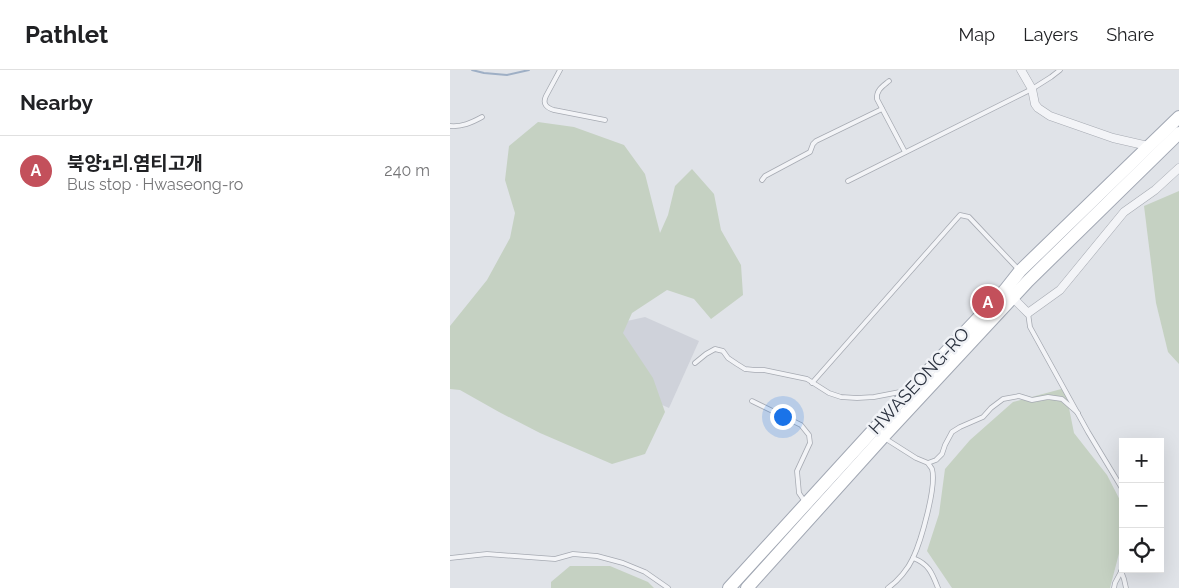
<!DOCTYPE html>
<html lang="en">
<head>
<meta charset="utf-8">
<style>
  :root { --surface:#fff; --page:#f2f2f2; --text:#202124; --muted:#757577; --line:#e0e0e0; --accent:#c3505b }
  body { margin:0; font-family:Raleway,"Noto Sans KR",sans-serif; background:var(--page); color:var(--text) }
  .controls { position:absolute; right:15px; bottom:15px; display:grid; overflow:hidden; border-radius:0px; box-shadow:0 5px 20px #0002 }
  .controls button { width:45px; height:45px; display:grid; place-items:center; padding:0; border:0; border-bottom:1px solid var(--line); background:var(--surface); color:var(--text); font:25px sans-serif }
  .you { position:absolute; left:332px; top:346px; width:18px; height:18px; margin:-12px; border:4px solid #fff; border-radius:50%; background:#1a73e8; box-shadow:0 0 0 8px #1a73e833 }
  .badge { display:grid; place-items:center; width:32px; height:32px; border-radius:50%; background:var(--accent); color:#fff; font-size:16px; font-weight:700 }
  .pin { position:absolute; translate:-50% -50%; border:2px solid #fff; box-shadow:0 1px 5px #0006 }
  .list { margin:0; padding:0; list-style:none }
  h2 { display:flex; justify-content:space-between; align-items:center; height:65px; margin:0; padding:0 20px; font-size:21px }
  h2 small { font-size:16px; font-weight:400; color:var(--muted) }
  .list li { display:grid; grid-template-columns:32px 1fr auto; gap:15px; align-items:center; box-sizing:border-box; height:70px; padding:0 20px; border-top:1px solid var(--line) }
  .list b { display:block; font-size:19px; white-space:nowrap }
  .list p { margin:0; font-size:16px; white-space:nowrap; color:var(--muted) }
  .list em { font-size:16px; font-style:normal; color:var(--muted) }
  .icon { flex:none; width:28px; height:28px; fill:none; stroke:currentColor; stroke-width:2; stroke-linecap:round; stroke-linejoin:round }
  .map { position:relative; flex:none; width:729px; height:518px; overflow:hidden }
  header { display:flex; align-items:center; gap:30px; box-sizing:border-box; height:70px; padding:0 25px; background:var(--surface); border-bottom:1px solid var(--line) }
  header strong { font-size:24px }
  nav { display:flex; gap:28px; margin-inline-start:auto; font-size:18px }
  main { display:flex }
  aside { flex:1; background:var(--surface) }
  .map>svg:first-child { display:block }
</style>
</head>
<body>
<header>
<strong>Pathlet</strong>
<nav><a>Map</a><a>Layers</a><a>Share</a></nav>
</header>
<main>
<aside>
<h2>Nearby<small></small></h2>
<ul class="list">
<li><span class="badge">A</span><div><b>북양1리.염티고개</b><p>Bus stop · Hwaseong-ro</p></div><em>240 m</em></li>
</ul>
</aside>
<div class="map">
<svg width="729" height="518" viewBox="0 0 729 518">
  <rect width="100%" height="100%" fill="#e0e3e8"/>
  <!-- built -->
  <polygon fill="#cfd2da" points="195,247 249,271 219,338 124,296 141,259"/>
  <!-- green -->
  <g fill="#c5d1c2">
    <polygon points="88,52 124,57 174,75 195,104 210,163 218,145 225,116 242,99 264,124 271,160 291,195 293,225 261,249 244,229 217,220 182,243 173,263 203,308 215,342 195,384 162,394 90,363 49,342 10,320 0,319 0,256 37,210 60,168 65,143 55,110 59,76"/>
    <polygon points="729,121 729,294 718,282 706,233 694,136"/>
    <polygon points="615,318 624,363 657,405 673,436 673,468 660,518 502,518 477,481 489,444 495,399 520,370 563,332"/>
    <polygon points="120,496 160,496 198,512 204,518 101,518 101,512"/>
  </g>
  <g fill="none" stroke-linecap="round" stroke-linejoin="round">
    <!-- stream -->
    <polyline stroke="#9eafc5" stroke-width="2" points="22,0 34,3 57,5 79,0"/>
    <!-- service casing -->
    <g stroke="#a6aab2" stroke-width="5.5">
      <g id="service">
        <path d="M 110,0 L 96,26 C 92,34 97,38 104,40 L 155,50"/>
        <path d="M 439,11 C 433,16 426,20 427,29 L 455,82"/>
        <path d="M 0,56 C 12,57 21,53 32,47"/>
        <polyline points="312,110 315,106 360,82 363,74 366,71 432,39"/>
        <polyline points="398,111 582,19 601,7 610,0"/>
        <polyline points="578,243 580,257 638,362 673,420"/>
        <polyline points="245,293 256,284 265,279 273,281 278,288 287,294 295,299 305,300 314,300 357,309 379,323 391,327 407,328 424,327 455,321"/>
        <polyline points="362,313 510,145 519,147 568,199"/>
        <polyline points="302,331 351,355 359,365 360,373 347,401 349,423 355,432"/>
        <polyline points="436,369 466,388 478,393 486,390 492,384 495,375 502,362 510,357 533,347 541,338 553,329 569,326 582,330 598,327 612,329 628,343"/>
        <polyline points="0,488 37,484 105,489 123,484 147,486 173,493 195,502 218,518"/>
        <path d="M 463,488 C 479,494 482,503 488,518"/>
        <polyline points="671,501 674,509 676,518"/>
        <path d="M 438,518 C 448,511 458,499 463,488 C 471,471 487,416 482,399 C 481,397 479,395 478,393"/>
        <polyline points="664,518 665,513 673,498"/>
      </g>
    </g>
    <!-- minor casing -->
    <g stroke="#a6aab2" stroke-width="9">
      <g id="minor">
        <polyline points="571,0 582,19 585,34 588,38 600,46 663,68 698,76"/>
        <polyline points="560,225 578,243 610,220 674,142 705,120 729,98"/>
      </g>
    </g>
    <!-- primary casing -->
    <g stroke="#a1a7b3" stroke-width="14">
      <g id="primary">
        <polyline points="279,518 459,321 555,220 570,201 729,47"/>
        <polyline points="297,518 433,367 578,211 729,63"/>
      </g>
    </g>
    <!-- service -->
    <use href="#service" stroke="#f3f4f7" stroke-width="4"/>
    <!-- minor -->
    <use href="#minor" stroke="#f3f4f7" stroke-width="8"/>
    <!-- primary -->
    <use href="#primary" stroke="#fff" stroke-width="12"/>
  </g>
  <g text-anchor="middle" stroke-width="5" stroke-linejoin="round" paint-order="stroke">
    <!-- street labels -->
    <g font-size="18" fill="#2a313e" stroke="#f0f2f6">
      <text transform="translate(469 311) rotate(-47)" y="6">HWASEONG-RO</text>
    </g>
  </g>
</svg>
<div class="controls">
<button>+</button>
<button>−</button>
<button><svg class="icon" aria-label="locate" viewBox="0 0 24 24"><circle cx="12" cy="12" r="6"/><path d="M12 2v4M12 18v4M2 12h4M18 12h4"/></svg></button>
</div>
<div class="you"></div>
<div class="pin badge" style="left:538px;top:232px">A</div>
</div>
</main>
</body>
</html>
